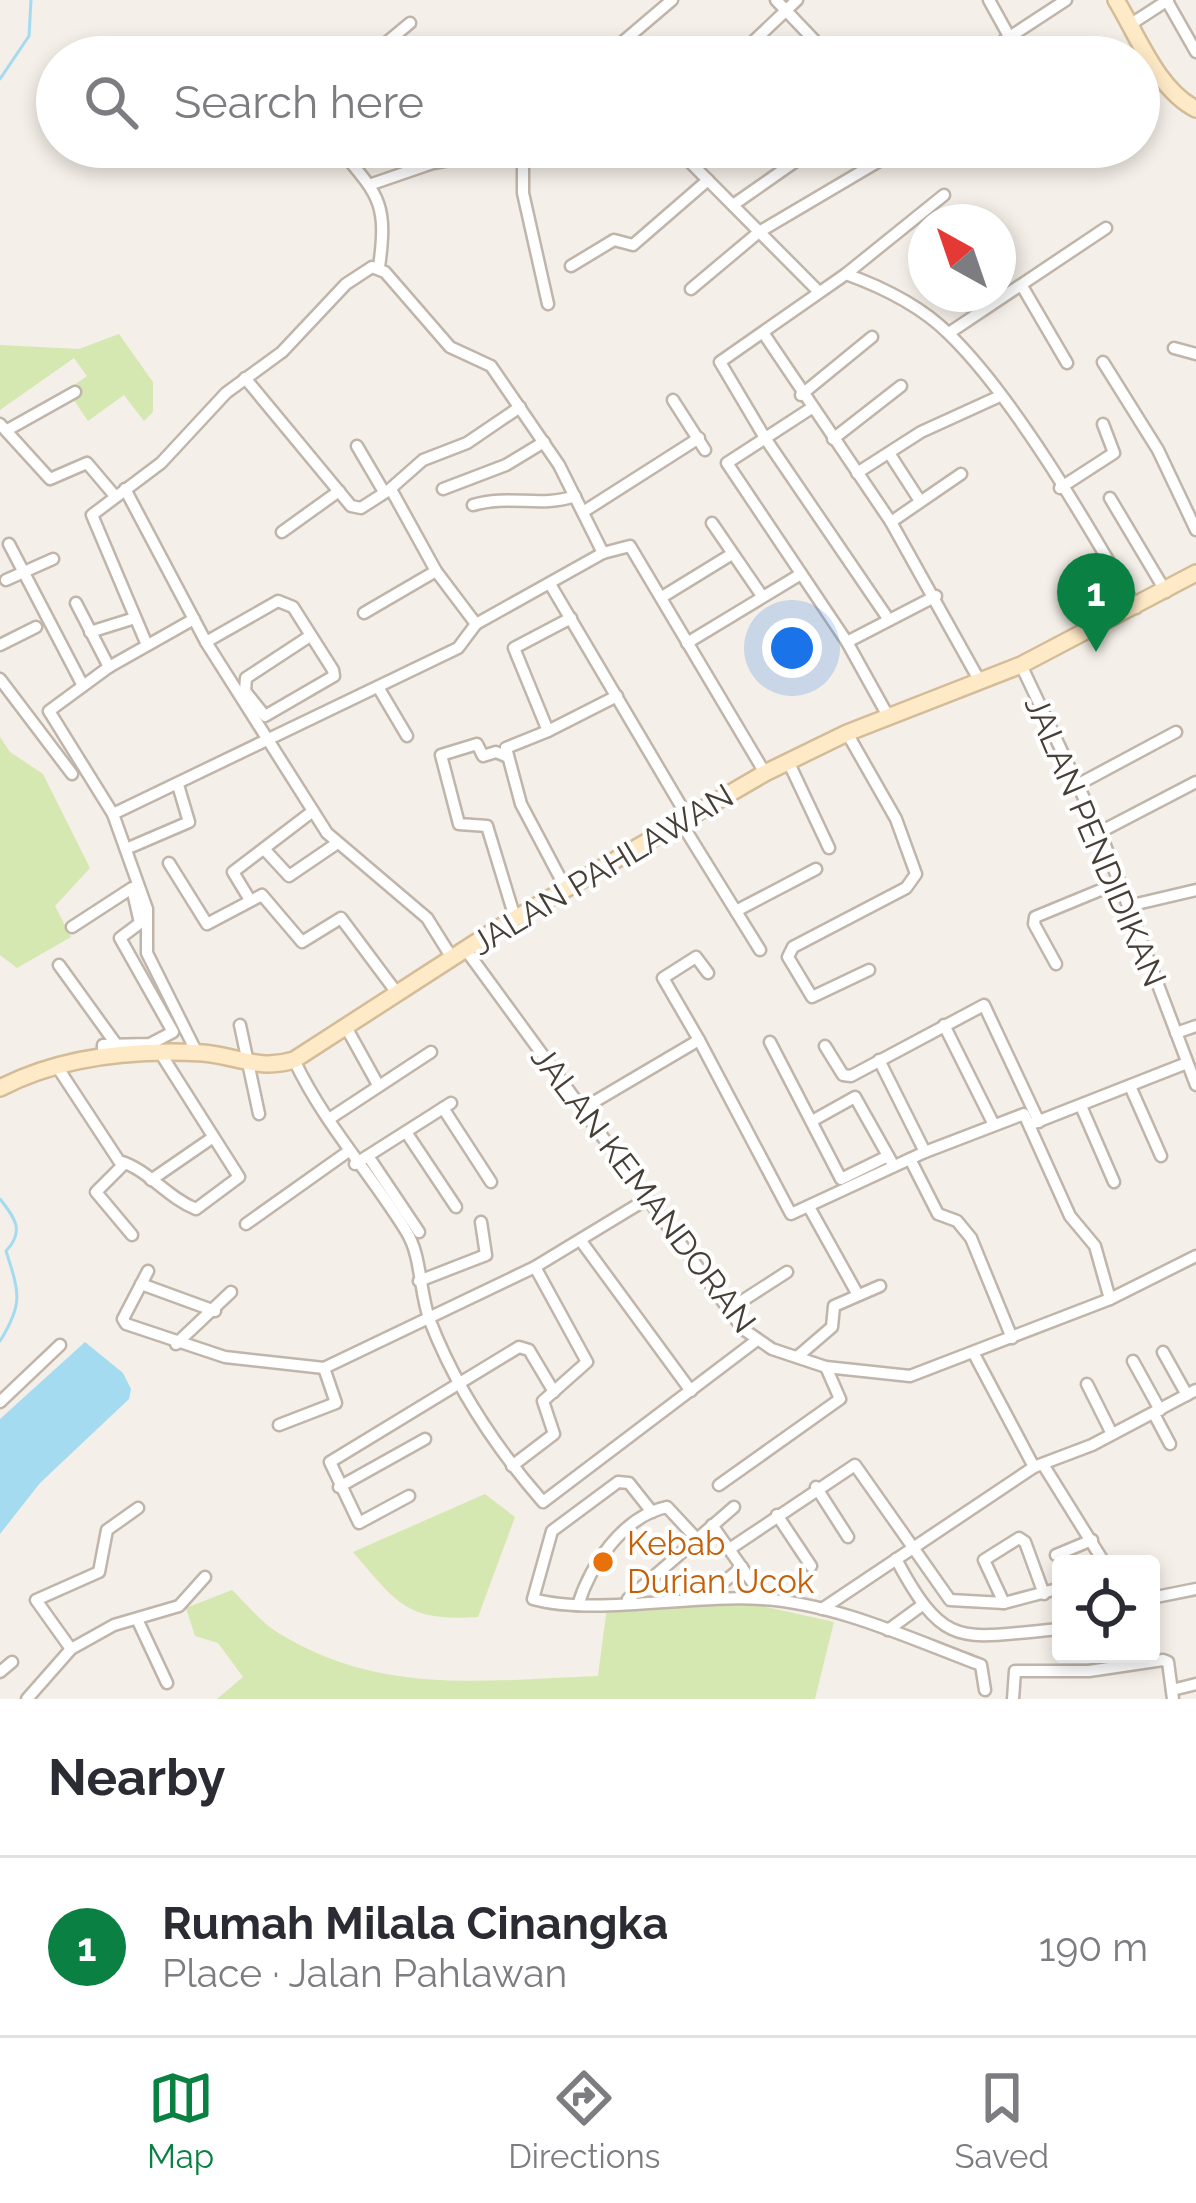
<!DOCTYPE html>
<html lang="en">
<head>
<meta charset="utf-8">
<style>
  :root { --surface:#fff; --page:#f2f2f3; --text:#2b2b33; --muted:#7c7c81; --line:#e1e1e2; --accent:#0b8043 }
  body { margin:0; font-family:Raleway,sans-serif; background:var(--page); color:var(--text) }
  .controls { position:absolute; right:36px; bottom:36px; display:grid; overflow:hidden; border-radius:12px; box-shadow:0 6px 18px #0003 }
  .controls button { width:108px; height:108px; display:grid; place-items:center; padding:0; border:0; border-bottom:3px solid var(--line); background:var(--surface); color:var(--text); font:60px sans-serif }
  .compass { position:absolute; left:908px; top:204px; width:108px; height:108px; border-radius:50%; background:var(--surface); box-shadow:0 6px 18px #0003; rotate:320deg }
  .you { position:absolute; left:792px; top:648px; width:42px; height:42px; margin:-30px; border:9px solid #fff; border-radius:50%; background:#1a73e8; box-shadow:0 0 0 18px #1a73e833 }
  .badge { display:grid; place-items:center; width:78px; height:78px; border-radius:50%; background:var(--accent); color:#fff; font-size:39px; font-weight:700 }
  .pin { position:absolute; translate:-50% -99px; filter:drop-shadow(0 3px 6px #0008) }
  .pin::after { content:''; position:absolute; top:63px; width:42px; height:36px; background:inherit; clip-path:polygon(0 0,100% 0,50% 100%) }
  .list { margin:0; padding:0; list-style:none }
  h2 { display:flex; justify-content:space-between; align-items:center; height:156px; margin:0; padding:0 48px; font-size:51px }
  h2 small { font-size:39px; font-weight:400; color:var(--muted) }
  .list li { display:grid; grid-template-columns:78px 1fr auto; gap:36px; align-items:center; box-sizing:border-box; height:180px; padding:0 48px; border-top:3px solid var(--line) }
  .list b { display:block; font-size:45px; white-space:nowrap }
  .list p { margin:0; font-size:39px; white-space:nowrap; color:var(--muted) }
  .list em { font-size:39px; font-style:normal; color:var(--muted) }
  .icon { flex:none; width:66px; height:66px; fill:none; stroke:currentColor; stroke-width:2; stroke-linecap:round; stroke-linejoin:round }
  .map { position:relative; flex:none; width:1196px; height:1699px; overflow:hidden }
  .search { position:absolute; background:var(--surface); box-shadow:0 6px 18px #0003; left:36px; right:36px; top:36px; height:132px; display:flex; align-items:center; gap:30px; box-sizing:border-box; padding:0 42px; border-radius:66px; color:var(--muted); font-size:45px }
  .sheet { height:336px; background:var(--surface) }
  nav { display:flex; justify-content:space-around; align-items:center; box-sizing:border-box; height:168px; border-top:3px solid var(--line); background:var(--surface); font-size:33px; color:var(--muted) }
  nav a { display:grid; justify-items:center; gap:6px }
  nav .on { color:var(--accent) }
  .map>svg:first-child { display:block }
</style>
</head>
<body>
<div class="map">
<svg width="1196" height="1699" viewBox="0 0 1196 1699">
  <rect width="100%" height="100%" fill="#f4efe8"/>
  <!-- green -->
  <g fill="#d6e8b1">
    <polygon points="119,334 153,382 153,412 144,421 124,395 88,421 67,390 87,376 74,358 0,410 0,345 79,349"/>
    <polygon points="0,737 10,752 43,774 90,868 55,906 71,937 17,968 0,955"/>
    <path d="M 485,1494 L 515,1517 L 478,1617 C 406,1622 397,1603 353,1552 Z"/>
    <path d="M 232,1590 C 247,1604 262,1624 280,1634 C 382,1696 486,1680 598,1676 L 607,1607 L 758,1605 L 834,1622 L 815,1699 L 217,1699 L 243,1677 L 218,1643 L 195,1636 L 186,1608 Z"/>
  </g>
  <!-- water -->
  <polygon fill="#a4dbf1" points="85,1342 123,1373 131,1389 129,1399 40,1483 0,1534 0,1419"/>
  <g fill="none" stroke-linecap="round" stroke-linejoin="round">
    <!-- stream -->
    <g stroke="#a4dbf1" stroke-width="3">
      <polyline points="0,79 29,36 31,0"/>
      <path d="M 0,1199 C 15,1218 25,1231 6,1251 C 19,1292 24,1303 0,1341"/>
    </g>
    <!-- street casing -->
    <g stroke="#c0b5aa" stroke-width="15">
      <g id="street">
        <polyline points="776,0 815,41"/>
        <polyline points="989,0 1010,38"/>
        <polyline points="1167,1 1196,52"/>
        <polyline points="1131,24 1168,0"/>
        <polyline points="369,57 410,23"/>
        <polyline points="605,57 672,0"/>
        <polyline points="737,57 797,0"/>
        <polyline points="979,57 1066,0"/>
        <path d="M 338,147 C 379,196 388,202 379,267"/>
        <polyline points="523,147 523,193 548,304"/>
        <polyline points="675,147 819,292"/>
        <polyline points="369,185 433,163 522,147"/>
        <polyline points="733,205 816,147"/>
        <polyline points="571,266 614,240 633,245 708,180"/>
        <path d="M 846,274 C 882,287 921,306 949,334 C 1015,398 1089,527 1136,608"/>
        <polyline points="1022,286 1067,363"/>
        <polyline points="691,289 759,232 903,147"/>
        <polyline points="949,333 1106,228"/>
        <polyline points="764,334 891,522 978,678"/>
        <polyline points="1174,348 1196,354"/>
        <polyline points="1103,362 1158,450 1196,530"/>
        <polyline points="245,378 351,506 361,508 389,490 393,493 436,571 476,624 603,553 630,546 765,773"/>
        <polyline points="801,395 872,337"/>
        <polyline points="673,400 705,450"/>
        <polyline points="810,409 727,463 847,642 888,716"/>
        <polyline points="0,424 50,479 87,463 115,496"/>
        <polyline points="9,429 75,392"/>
        <polyline points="833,439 901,386"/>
        <polyline points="357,446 384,492"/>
        <polyline points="889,453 920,501"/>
        <polyline points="857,473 921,432 1000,396"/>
        <polyline points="1060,488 1114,453 1103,424"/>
        <polyline points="125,489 206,642 327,833 427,918 452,958"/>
        <polyline points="443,489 506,465 544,442"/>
        <polyline points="389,490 423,460 467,443 520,407"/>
        <polyline points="1110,498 1166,592"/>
        <path d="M 473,505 C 509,494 541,508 575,496"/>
        <polyline points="583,512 699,438"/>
        <polyline points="891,522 961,474"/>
        <polyline points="712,523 762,596"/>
        <polyline points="282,532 339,491"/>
        <polyline points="9,544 82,684"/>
        <polyline points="6,580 53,559"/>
        <polyline points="550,584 687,816"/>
        <polyline points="662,597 732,554"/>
        <polyline points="76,603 109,667"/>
        <polyline points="364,613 436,571"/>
        <polyline points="194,619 109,667 49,711 113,814 147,909 147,953 197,1053"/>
        <polyline points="889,620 765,438 720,362 846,274 944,195"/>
        <polyline points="90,632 135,618"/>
        <polyline points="206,642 278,601 293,607 333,670 334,676 265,716 245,691 246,678 310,636"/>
        <polyline points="847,642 936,596"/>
        <polyline points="687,643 801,574"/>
        <polyline points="0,645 36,627"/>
        <polyline points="147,645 92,515 161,463 226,393 282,352 346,284 372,267 385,272 450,347 491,366 559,465 603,553"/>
        <polyline points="1021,665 1100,832 1196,1085"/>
        <polyline points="0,679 72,774"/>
        <polyline points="378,687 407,736"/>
        <polyline points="548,731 617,696"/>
        <polyline points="847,733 896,819 916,874 906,888 793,947 788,957 812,997 869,970"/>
        <polyline points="508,757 496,752 483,756 477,744 441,755 459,824 487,826 515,918"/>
        <polyline points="788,761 829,848"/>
        <polyline points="1079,784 1176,732"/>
        <polyline points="113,814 458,648 476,624"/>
        <polyline points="680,821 760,950"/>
        <polyline points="1100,832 1196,782"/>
        <polyline points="126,849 189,822 178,785"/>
        <polyline points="266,851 289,876 336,844"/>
        <polyline points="169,863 207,924 262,895 302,942 341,918 397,993"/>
        <polyline points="566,889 521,804 506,748 548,731 514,648 571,618"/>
        <polyline points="250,900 233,872 313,811"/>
        <polyline points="1128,906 1196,890"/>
        <polyline points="736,911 816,869"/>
        <polyline points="72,927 132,888 140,923 120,938 173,1032 150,1044 103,1045 103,1056"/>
        <polyline points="466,950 743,1329 772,1349 826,1367 910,1376 1110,1299 1196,1256"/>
        <polyline points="1056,964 1034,924 1035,917 1120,882"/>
        <polyline points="59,965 116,1044"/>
        <polyline points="240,1025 259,1114"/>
        <polyline points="944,1025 993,1123"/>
        <polyline points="346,1027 377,1083"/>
        <polyline points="1176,1033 1196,1026"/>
        <polyline points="699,1040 663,978 696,957 708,973"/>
        <polyline points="770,1042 841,1179 888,1156"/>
        <polyline points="825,1046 843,1075 851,1076 984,1005 1039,1122"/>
        <path d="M 294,1060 C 325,1125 369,1171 406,1231 C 422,1256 419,1292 430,1321 C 456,1388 496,1448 543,1502 L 757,1340"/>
        <polyline points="879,1060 925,1152"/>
        <path d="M 56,1065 L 119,1161 C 148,1169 166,1197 196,1209 L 239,1177 L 161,1054"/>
        <polyline points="1130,1086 1161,1156"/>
        <polyline points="1081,1106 1114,1182"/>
        <polyline points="443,1108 491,1182"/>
        <polyline points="582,1109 699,1040 791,1214 925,1152 1024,1114 1070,1216 1095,1246 1110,1299"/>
        <polyline points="332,1117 431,1052"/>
        <polyline points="812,1121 855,1097 891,1161"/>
        <polyline points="1034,1123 1187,1063"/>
        <polyline points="406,1132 456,1207"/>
        <polyline points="368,1156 419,1232"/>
        <polyline points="910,1159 938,1214 957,1221 971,1238 1012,1338"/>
        <polyline points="124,1164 96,1192 132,1235"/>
        <polyline points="355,1164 451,1103"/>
        <polyline points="151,1180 212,1138"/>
        <polyline points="809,1207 858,1295"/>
        <polyline points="246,1224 346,1153"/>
        <polyline points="581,1241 691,1391"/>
        <polyline points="148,1271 123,1319 126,1324 225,1357 324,1368 535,1267 647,1199"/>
        <polyline points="419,1281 486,1255 481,1222"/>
        <polyline points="141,1284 215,1311"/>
        <polyline points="728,1310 787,1272"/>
        <polyline points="176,1344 231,1292"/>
        <polyline points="1163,1352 1187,1395"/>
        <polyline points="974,1354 1034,1467"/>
        <polyline points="797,1357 832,1327 834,1306 880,1286"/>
        <polyline points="1133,1361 1160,1410"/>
        <polyline points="1087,1384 1112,1434"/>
        <polyline points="0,1402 60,1345"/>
        <polyline points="1154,1414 1170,1444"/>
        <polyline points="279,1425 336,1403 324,1368"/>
        <polyline points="512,1466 554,1434 543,1401 587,1362 535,1267"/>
        <polyline points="1044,1466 1105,1564"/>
        <polyline points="719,1485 840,1399 826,1367"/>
        <polyline points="339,1487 425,1439"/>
        <polyline points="816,1487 848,1537"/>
        <polyline points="409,1496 359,1523 330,1462 519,1347 529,1350 554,1392"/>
        <path d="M 652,1512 L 629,1483 L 618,1482 L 552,1531 L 533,1599 C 594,1616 694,1594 762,1599 C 838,1604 911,1639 981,1665 L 985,1690"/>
        <polyline points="777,1515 811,1566"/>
        <polyline points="712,1525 764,1599"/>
        <polyline points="731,1548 855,1465 950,1600 1004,1603 1061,1588"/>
        <polyline points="1056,1555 1092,1540"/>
        <path d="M 896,1559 C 946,1653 962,1637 1061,1629"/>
        <polyline points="1151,1598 1196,1589"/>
        <polyline points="628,1599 734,1507"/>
        <polyline points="703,1599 742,1567"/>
        <polyline points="1004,1603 984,1560 1019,1538 1025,1542 1044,1594"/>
        <path d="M 578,1605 C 590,1566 623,1516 667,1507 L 695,1537"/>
        <polyline points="822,1609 1034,1467 1092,1445 1196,1390"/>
        <polyline points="137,1619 167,1683"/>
        <polyline points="888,1630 921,1606"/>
        <polyline points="71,1649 36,1600 99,1572 107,1530 138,1508"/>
        <polyline points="0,1672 12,1662"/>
        <polyline points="1172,1690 1196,1684"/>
        <polyline points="27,1699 71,1649 114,1625 179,1606 205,1577"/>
        <polyline points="1013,1699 1015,1671 1089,1671 1163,1660 1168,1662 1173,1699"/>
      </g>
    </g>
    <!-- secondary casing -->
    <g stroke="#d4bc98" stroke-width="20">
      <g id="secondary">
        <path d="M 1116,0 C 1138,36 1157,89 1196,109"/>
        <path d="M 0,1088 C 62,1056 133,1049 203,1053 C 238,1056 258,1071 294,1060 L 492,932 L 765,773 L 847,733 L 1021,665 L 1196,573"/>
      </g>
    </g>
    <!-- street -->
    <use href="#street" stroke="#fff" stroke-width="10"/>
    <!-- secondary -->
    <use href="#secondary" stroke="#ffeac7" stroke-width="15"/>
  </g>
  <!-- markers -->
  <circle fill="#e8710a" stroke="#fff" stroke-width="4.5" cx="603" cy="1562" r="12"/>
  <g text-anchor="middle" stroke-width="9" stroke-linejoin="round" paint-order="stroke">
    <!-- street labels -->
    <g font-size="33" fill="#473f36" stroke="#fff">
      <text transform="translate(1096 841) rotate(67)" y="12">JALAN PENDIDIKAN</text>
      <text transform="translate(602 869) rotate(-31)" y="12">JALAN PAHLAWAN</text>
      <text transform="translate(644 1189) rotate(53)" y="12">JALAN KEMANDORAN</text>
    </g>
    <!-- food labels -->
    <g font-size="33" fill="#c56008" stroke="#fff" text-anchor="start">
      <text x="627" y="1555">Kebab<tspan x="627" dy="38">Durian Ucok</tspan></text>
    </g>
  </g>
</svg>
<div class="controls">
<button><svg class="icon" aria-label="locate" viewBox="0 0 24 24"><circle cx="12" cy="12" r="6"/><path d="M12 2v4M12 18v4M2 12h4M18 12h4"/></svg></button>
</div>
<svg class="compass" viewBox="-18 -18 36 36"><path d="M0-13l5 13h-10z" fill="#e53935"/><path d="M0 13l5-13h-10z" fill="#7c7c81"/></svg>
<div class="you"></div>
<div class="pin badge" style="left:1096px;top:652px">1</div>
<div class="search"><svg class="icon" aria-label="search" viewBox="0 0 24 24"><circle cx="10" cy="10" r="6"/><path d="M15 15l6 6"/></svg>Search here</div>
</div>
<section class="sheet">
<h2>Nearby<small></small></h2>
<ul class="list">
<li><span class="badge">1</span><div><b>Rumah Milala Cinangka</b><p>Place · Jalan Pahlawan</p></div><em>190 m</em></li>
</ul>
</section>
<nav>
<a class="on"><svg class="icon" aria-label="map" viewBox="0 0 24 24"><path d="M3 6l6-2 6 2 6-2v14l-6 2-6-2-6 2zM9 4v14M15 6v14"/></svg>Map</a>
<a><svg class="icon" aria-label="directions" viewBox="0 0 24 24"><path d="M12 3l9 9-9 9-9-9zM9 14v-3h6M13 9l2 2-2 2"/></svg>Directions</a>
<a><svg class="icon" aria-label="saved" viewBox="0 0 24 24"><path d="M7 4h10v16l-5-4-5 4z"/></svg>Saved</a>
</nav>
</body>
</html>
